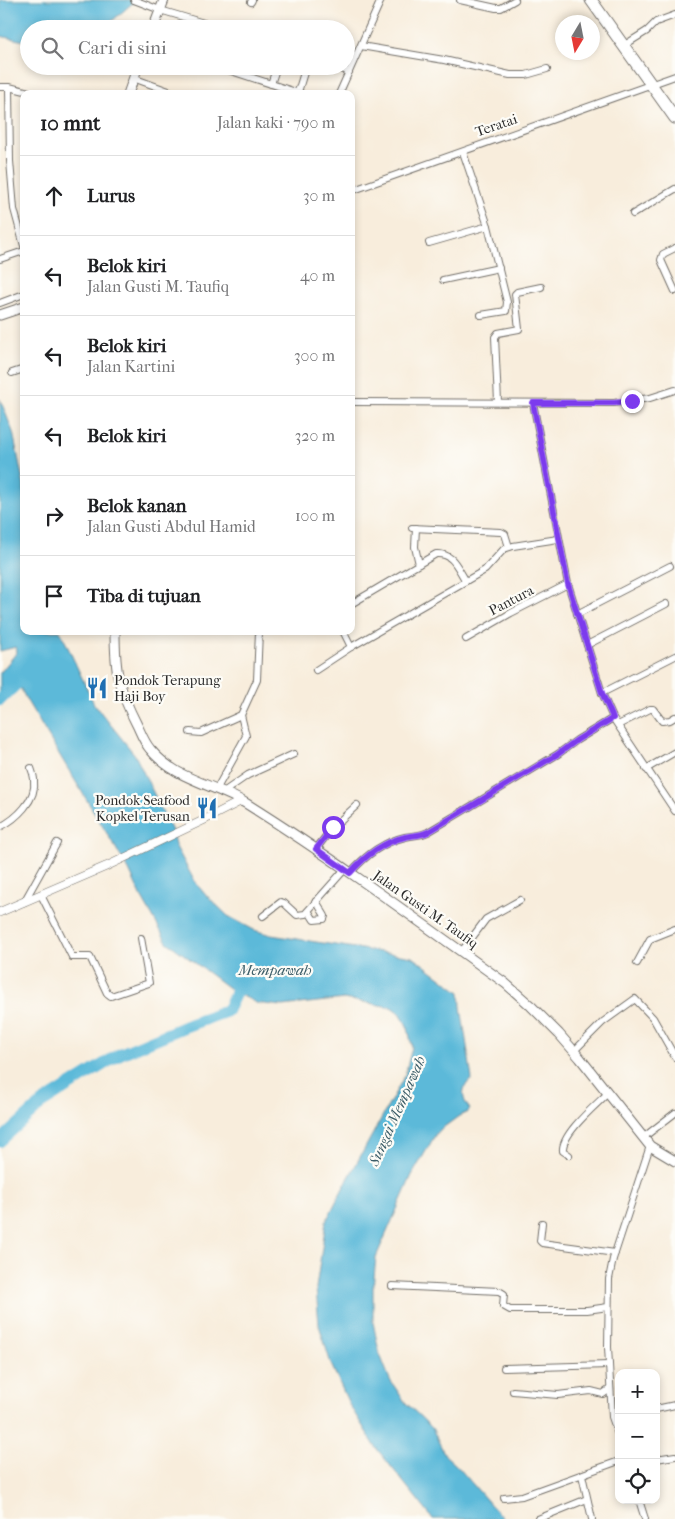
<!DOCTYPE html>
<html lang="id">
<head>
<meta charset="utf-8">
<style>
  :root { --surface:#fff; --page:#f2f2f2; --text:#202124; --muted:#757577; --line:#e0e0e0 }
  body { margin:0; font-family:"IM FELL French Canon",serif; background:var(--page); color:var(--text) }
  .controls { position:absolute; right:15px; bottom:15px; display:grid; overflow:hidden; border-radius:10px; box-shadow:0 2px 8px #0003 }
  .controls button { width:45px; height:45px; display:grid; place-items:center; padding:0; border:0; border-bottom:1px solid var(--line); background:var(--surface); color:var(--text); font:25px sans-serif }
  .compass { position:absolute; left:555px; top:15px; width:45px; height:45px; border-radius:50%; background:var(--surface); box-shadow:0 2px 8px #0003; rotate:190deg }
  .stop { position:absolute; width:15px; height:15px; margin:-11px; border:4px solid #7c3aed; border-radius:50%; background:#fff }
  .stop.end { background:#7c3aed; border-color:#fff; box-shadow:0 1px 5px #0008 }
  .list { margin:0; padding:0; list-style:none }
  h2 { display:flex; justify-content:space-between; align-items:center; height:65px; margin:0; padding:0 20px; font-size:21px }
  h2 small { font-size:16px; font-weight:400; color:var(--muted) }
  .list li { display:grid; grid-template-columns:32px 1fr auto; gap:15px; align-items:center; box-sizing:border-box; height:80px; padding:0 20px; border-top:1px solid var(--line) }
  .list b { display:block; font-size:19px; white-space:nowrap }
  .list p { margin:0; font-size:16px; white-space:nowrap; color:var(--muted) }
  .list em { font-size:16px; font-style:normal; color:var(--muted) }
  .icon { flex:none; width:28px; height:28px; fill:none; stroke:currentColor; stroke-width:2; stroke-linecap:round; stroke-linejoin:round }
  .map { position:relative; flex:none; width:675px; height:1519px; overflow:hidden }
  .search { position:absolute; background:var(--surface); box-shadow:0 2px 8px #0003; left:20px; top:20px; width:335px; height:55px; display:flex; align-items:center; gap:12px; box-sizing:border-box; padding:0 18px; border-radius:28px; color:var(--muted); font-size:19px }
  .panel { position:absolute; background:var(--surface); box-shadow:0 2px 8px #0003; left:20px; top:90px; width:335px; height:545px; border-radius:10px }
  .map>svg:first-child { display:block }
</style>
</head>
<body>
<div class="map">
<svg width="675" height="1519" viewBox="0 0 675 1519">
  <rect width="100%" height="100%" fill="#fdfcf7"/>
  <filter id="ink" filterUnits="userSpaceOnUse"><feTurbulence type="fractalNoise" baseFrequency=".02" numOctaves="2"/><feDisplacementMap in="SourceGraphic" scale="10" xChannelSelector="R" yChannelSelector="G"/><feConvolveMatrix kernelMatrix="1 2 1 2 8 2 1 2 1" color-interpolation-filters="sRGB"/></filter>
  <filter id="wash" filterUnits="userSpaceOnUse"><feTurbulence type="fractalNoise" baseFrequency=".0096" numOctaves="4" result="noise"/><feDisplacementMap in="SourceGraphic" scale="20" xChannelSelector="R" yChannelSelector="G"/><feGaussianBlur stdDeviation="1.12" result="paint"/><feColorMatrix in="noise" values="0 0 0 0 0 0 0 0 0 0 0 0 0 0 0 0 0 1.4 0 .05"/><feComposite in="paint" operator="in"/></filter>
  <g filter="url(#wash)">
    <rect width="100%" height="100%" fill="#f8eddc"/>
    <!-- water -->
    <g fill="#5bb9d9" stroke="#437282">
      <polygon points="0,0 136,0 103,29 29,29 29,42 0,36"/>
      <path d="M 0,399 L 13,432 L 24,486 L 24,631 L 60,631 L 66,643 L 94,704 L 135,755 L 172,831 L 175,845 L 195,882 L 204,893 L 228,916 L 254,930 L 271,935 L 413,957 L 460,992 L 461,1007 L 472,1079 C 461,1087 461,1099 470,1109 L 468,1112 L 459,1116 L 437,1132 L 412,1175 L 376,1257 L 373,1288 L 373,1322 L 379,1352 L 390,1380 L 405,1402 L 432,1428 L 445,1455 L 458,1467 L 503,1519 L 433,1519 L 377,1449 L 350,1406 L 331,1364 L 319,1325 L 316,1288 L 326,1221 L 342,1190 L 405,1075 L 412,1047 L 408,1028 L 401,1014 L 391,1007 L 344,999 L 282,1006 L 256,1003 L 230,989 L 167,942 L 142,898 L 129,870 L 27,701 L 21,689 L 15,682 C 7,685 4,697 0,704 L 0,673 L 17,652 L 16,647 L 0,651 Z"/>
    </g>
    <g fill="none" stroke-linecap="round" stroke-linejoin="round">
      <!-- river -->
      <g stroke="#5bb9d9" stroke-width="12">
        <polyline points="0,700 29,672"/>
        <polyline points="0,1141 42,1103 120,1054 186,1026 227,1011 243,978"/>
      </g>
    </g>
  </g>
  <g filter="url(#ink)">
    <g fill="none" stroke-linecap="round" stroke-linejoin="round">
      <!-- minor casing -->
      <g stroke="#736f69" stroke-width="8">
        <g id="minor">
          <polyline points="134,0 160,10 224,29"/>
          <polyline points="460,0 496,8 501,8 515,0"/>
          <polyline points="251,2 252,0"/>
          <polyline points="361,46 444,60 510,75 526,75 547,69"/>
          <polyline points="623,46 647,31 656,22 675,15"/>
          <polyline points="216,66 302,94"/>
          <polyline points="334,66 349,72"/>
          <polyline points="133,78 177,94"/>
          <polyline points="271,84 277,66"/>
          <polyline points="0,87 9,87 37,94"/>
          <polyline points="9,87 10,161 14,209 24,246"/>
          <polyline points="298,92 306,66"/>
          <polyline points="339,94 381,0"/>
          <polyline points="463,152 488,226 507,302 506,311 481,315"/>
          <polyline points="351,191 675,76"/>
          <polyline points="633,214 675,189"/>
          <polyline points="429,243 488,226"/>
          <polyline points="675,248 663,254 661,260 675,291"/>
          <polyline points="0,259 24,251"/>
          <polyline points="443,280 499,268"/>
          <polyline points="0,303 24,294"/>
          <polyline points="12,373 24,369"/>
          <polyline points="351,402 614,403 650,398 675,390"/>
          <polyline points="498,402 495,337 498,333 519,329 515,294 517,292 541,287"/>
          <polyline points="533,403 568,584 602,693 613,718 675,811"/>
          <polyline points="412,528 501,532 505,534 509,547"/>
          <polyline points="416,528 415,547 419,564"/>
          <path d="M 351,604 L 436,554 C 454,553 457,568 466,581"/>
          <polyline points="577,614 670,566"/>
          <polyline points="343,631 351,647"/>
          <polyline points="466,639 511,613 568,584"/>
          <polyline points="587,645 666,604"/>
          <polyline points="316,670 351,647 485,570 504,549 513,546 558,539"/>
          <polyline points="602,693 675,656"/>
          <polyline points="618,725 650,709 653,709 662,721 670,720 675,717"/>
          <polyline points="190,732 201,733 241,715"/>
          <polyline points="646,769 675,752"/>
          <polyline points="216,790 246,736 241,715 257,680 259,631"/>
          <polyline points="222,793 248,775 294,754"/>
          <path d="M 0,827 C 16,819 37,800 34,780 C 34,776 32,771 31,768"/>
          <polyline points="316,849 333,827 357,805"/>
          <path d="M 350,873 C 365,856 383,842 405,837 C 413,835 420,836 428,832 L 558,754 L 577,740 L 613,718"/>
          <polyline points="41,895 72,957 90,957 107,993 111,996 149,983 141,938"/>
          <polyline points="24,902 57,843"/>
          <polyline points="309,912 314,920 324,919 325,916 316,901"/>
          <polyline points="263,916 281,902 284,903 297,915 305,914 345,869"/>
          <polyline points="462,951 486,919 520,900"/>
          <polyline points="637,963 650,939 675,929"/>
          <polyline points="574,1051 603,1022 635,999 653,1018 675,1057"/>
          <polyline points="644,1137 675,1113"/>
          <path d="M 569,1155 L 563,1151 C 561,1134 596,1105 608,1093"/>
          <polyline points="542,1223 540,1241 542,1243 615,1253"/>
          <polyline points="392,1286 499,1291 504,1294 503,1306 510,1310 587,1310 608,1307"/>
          <polyline points="504,1368 609,1365"/>
          <polyline points="513,1391 558,1395 591,1391 603,1394 610,1389"/>
          <polyline points="656,1409 675,1405"/>
          <polyline points="619,1437 612,1417 608,1347 609,1279 613,1259 650,1146"/>
          <polyline points="656,1459 675,1456"/>
          <polyline points="582,1475 592,1519"/>
          <polyline points="504,1498 522,1496 619,1461"/>
          <polyline points="639,1500 645,1519"/>
          <polyline points="538,1519 587,1499"/>
        </g>
      </g>
      <!-- tertiary casing -->
      <g stroke="#736f69" stroke-width="9">
        <polyline id="tertiary" points="0,912 107,866 202,821 241,801"/>
      </g>
      <!-- secondary casing -->
      <g stroke="#736f69" stroke-width="11">
        <g id="secondary">
          <polyline points="153,29 164,0"/>
          <polyline points="128,94 138,66"/>
          <polyline points="0,315 24,307"/>
          <path d="M 115,631 C 115,673 118,688 137,725 C 141,733 144,742 150,749 C 175,780 215,784 247,804 C 336,860 420,922 505,983 L 531,1006 L 559,1034 L 580,1058 L 650,1146 L 675,1161"/>
        </g>
      </g>
      <!-- trunk casing -->
      <g stroke="#736f69" stroke-width="13">
        <polyline id="trunk" points="591,0 675,118"/>
      </g>
      <!-- minor -->
      <use href="#minor" stroke="#fff" stroke-width="6"/>
      <!-- tertiary -->
      <use href="#tertiary" stroke="#fff" stroke-width="8"/>
      <!-- secondary -->
      <use href="#secondary" stroke="#fff" stroke-width="9"/>
      <!-- trunk -->
      <use href="#trunk" stroke="#fff" stroke-width="11"/>
    </g>
  </g>
  <g fill="none" stroke-linecap="round" stroke-linejoin="round" filter="url(#ink)">
    <!-- route -->
    <path stroke="#7c3aed" stroke-width="6" d="M 333,827 L 316,849 L 350,873 C 365,856 383,842 405,837 C 413,835 420,836 428,832 L 558,754 L 577,740 L 613,718 L 602,693 L 568,584 L 533,403 L 614,403 L 632,401"/>
  </g>
  <!-- icons -->
  <defs>
    <g id="restaurant-bare" transform="scale(1.725)"><path d="M-5-6h1v4h1v-4h1v4h1v-4h1v5L-1.5 .5V6h-2V.5L-5-1ZM5-6V6H3V1.5H1.5Q1.5-4 5-6Z" fill="#1f6fb2" stroke="#fdfcf7" stroke-width="2.5" paint-order="stroke"/></g>
  </defs>
  <g fill-rule="evenodd">
    <use href="#restaurant-bare" x="97" y="688"/>
    <use href="#restaurant-bare" x="207" y="808"/>
  </g>
  <g text-anchor="middle" stroke-width="4.5" stroke-linejoin="round" paint-order="stroke">
    <!-- street labels -->
    <g font-size="14" fill="#2b2b2b" stroke="#fdfcf7">
      <text transform="translate(496 125) rotate(-19)" y="5">Teratai</text>
      <text transform="translate(511 600) rotate(-28)" y="5">Pantura</text>
      <text transform="translate(426 909) rotate(35)" y="5">Jalan Gusti M. Taufiq</text>
    </g>
    <!-- poi labels -->
    <g font-size="14" fill="#2b2b2b" stroke="#fdfcf7" text-anchor="start">
      <text x="114" y="685">Pondok Terapung<tspan x="114" dy="16">Haji Boy</tspan></text>
      <text x="190" y="805" text-anchor="end">Pondok Seafood<tspan x="190" dy="16">Kopkel Terusan</tspan></text>
    </g>
    <!-- water labels -->
    <g font-size="15" font-style="italic" fill="#3c5d68" stroke="#fdfcf7">
      <text x="275" y="975">Mempawah</text>
      <text transform="translate(397 1111) rotate(-66)" y="5">Sungai Mempawah</text>
    </g>
  </g>
</svg>
<div class="controls">
<button>+</button>
<button>−</button>
<button><svg class="icon" aria-label="locate" viewBox="0 0 24 24"><circle cx="12" cy="12" r="6"/><path d="M12 2v4M12 18v4M2 12h4M18 12h4"/></svg></button>
</div>
<svg class="compass" viewBox="-18 -18 36 36"><path d="M0-13l5 13h-10z" fill="#e53935"/><path d="M0 13l5-13h-10z" fill="#757577"/></svg>
<div class="stop" style="left:333px;top:827px"></div>
<div class="stop end" style="left:632px;top:401px"></div>
<div class="search"><svg class="icon" aria-label="search" viewBox="0 0 24 24"><circle cx="10" cy="10" r="6"/><path d="M15 15l6 6"/></svg>Cari di sini</div>
<section class="panel">
<h2>10 mnt<small>Jalan kaki · 790 m</small></h2>
<ul class="list">
<li><svg class="icon" aria-label="ahead" viewBox="0 0 24 24"><path d="M12 20V5M6 11l6-6 6 6"/></svg><div><b>Lurus</b></div><em>30 m</em></li>
<li><svg class="icon" aria-label="left" viewBox="0 0 24 24"><path d="M17 20v-9H6M10 6l-5 5 5 5"/></svg><div><b>Belok kiri</b><p>Jalan Gusti M. Taufiq</p></div><em>40 m</em></li>
<li><svg class="icon" aria-label="left" viewBox="0 0 24 24"><path d="M17 20v-9H6M10 6l-5 5 5 5"/></svg><div><b>Belok kiri</b><p>Jalan Kartini</p></div><em>300 m</em></li>
<li><svg class="icon" aria-label="left" viewBox="0 0 24 24"><path d="M17 20v-9H6M10 6l-5 5 5 5"/></svg><div><b>Belok kiri</b></div><em>320 m</em></li>
<li><svg class="icon" aria-label="right" viewBox="0 0 24 24"><path d="M7 20v-9h11M14 6l5 5-5 5"/></svg><div><b>Belok kanan</b><p>Jalan Gusti Abdul Hamid</p></div><em>100 m</em></li>
<li><svg class="icon" aria-label="arrive" viewBox="0 0 24 24"><path d="M6 21V4h12l-3 4 3 4H6"/></svg><div><b>Tiba di tujuan</b></div></li>
</ul>
</section>
</div>
</body>
</html>
